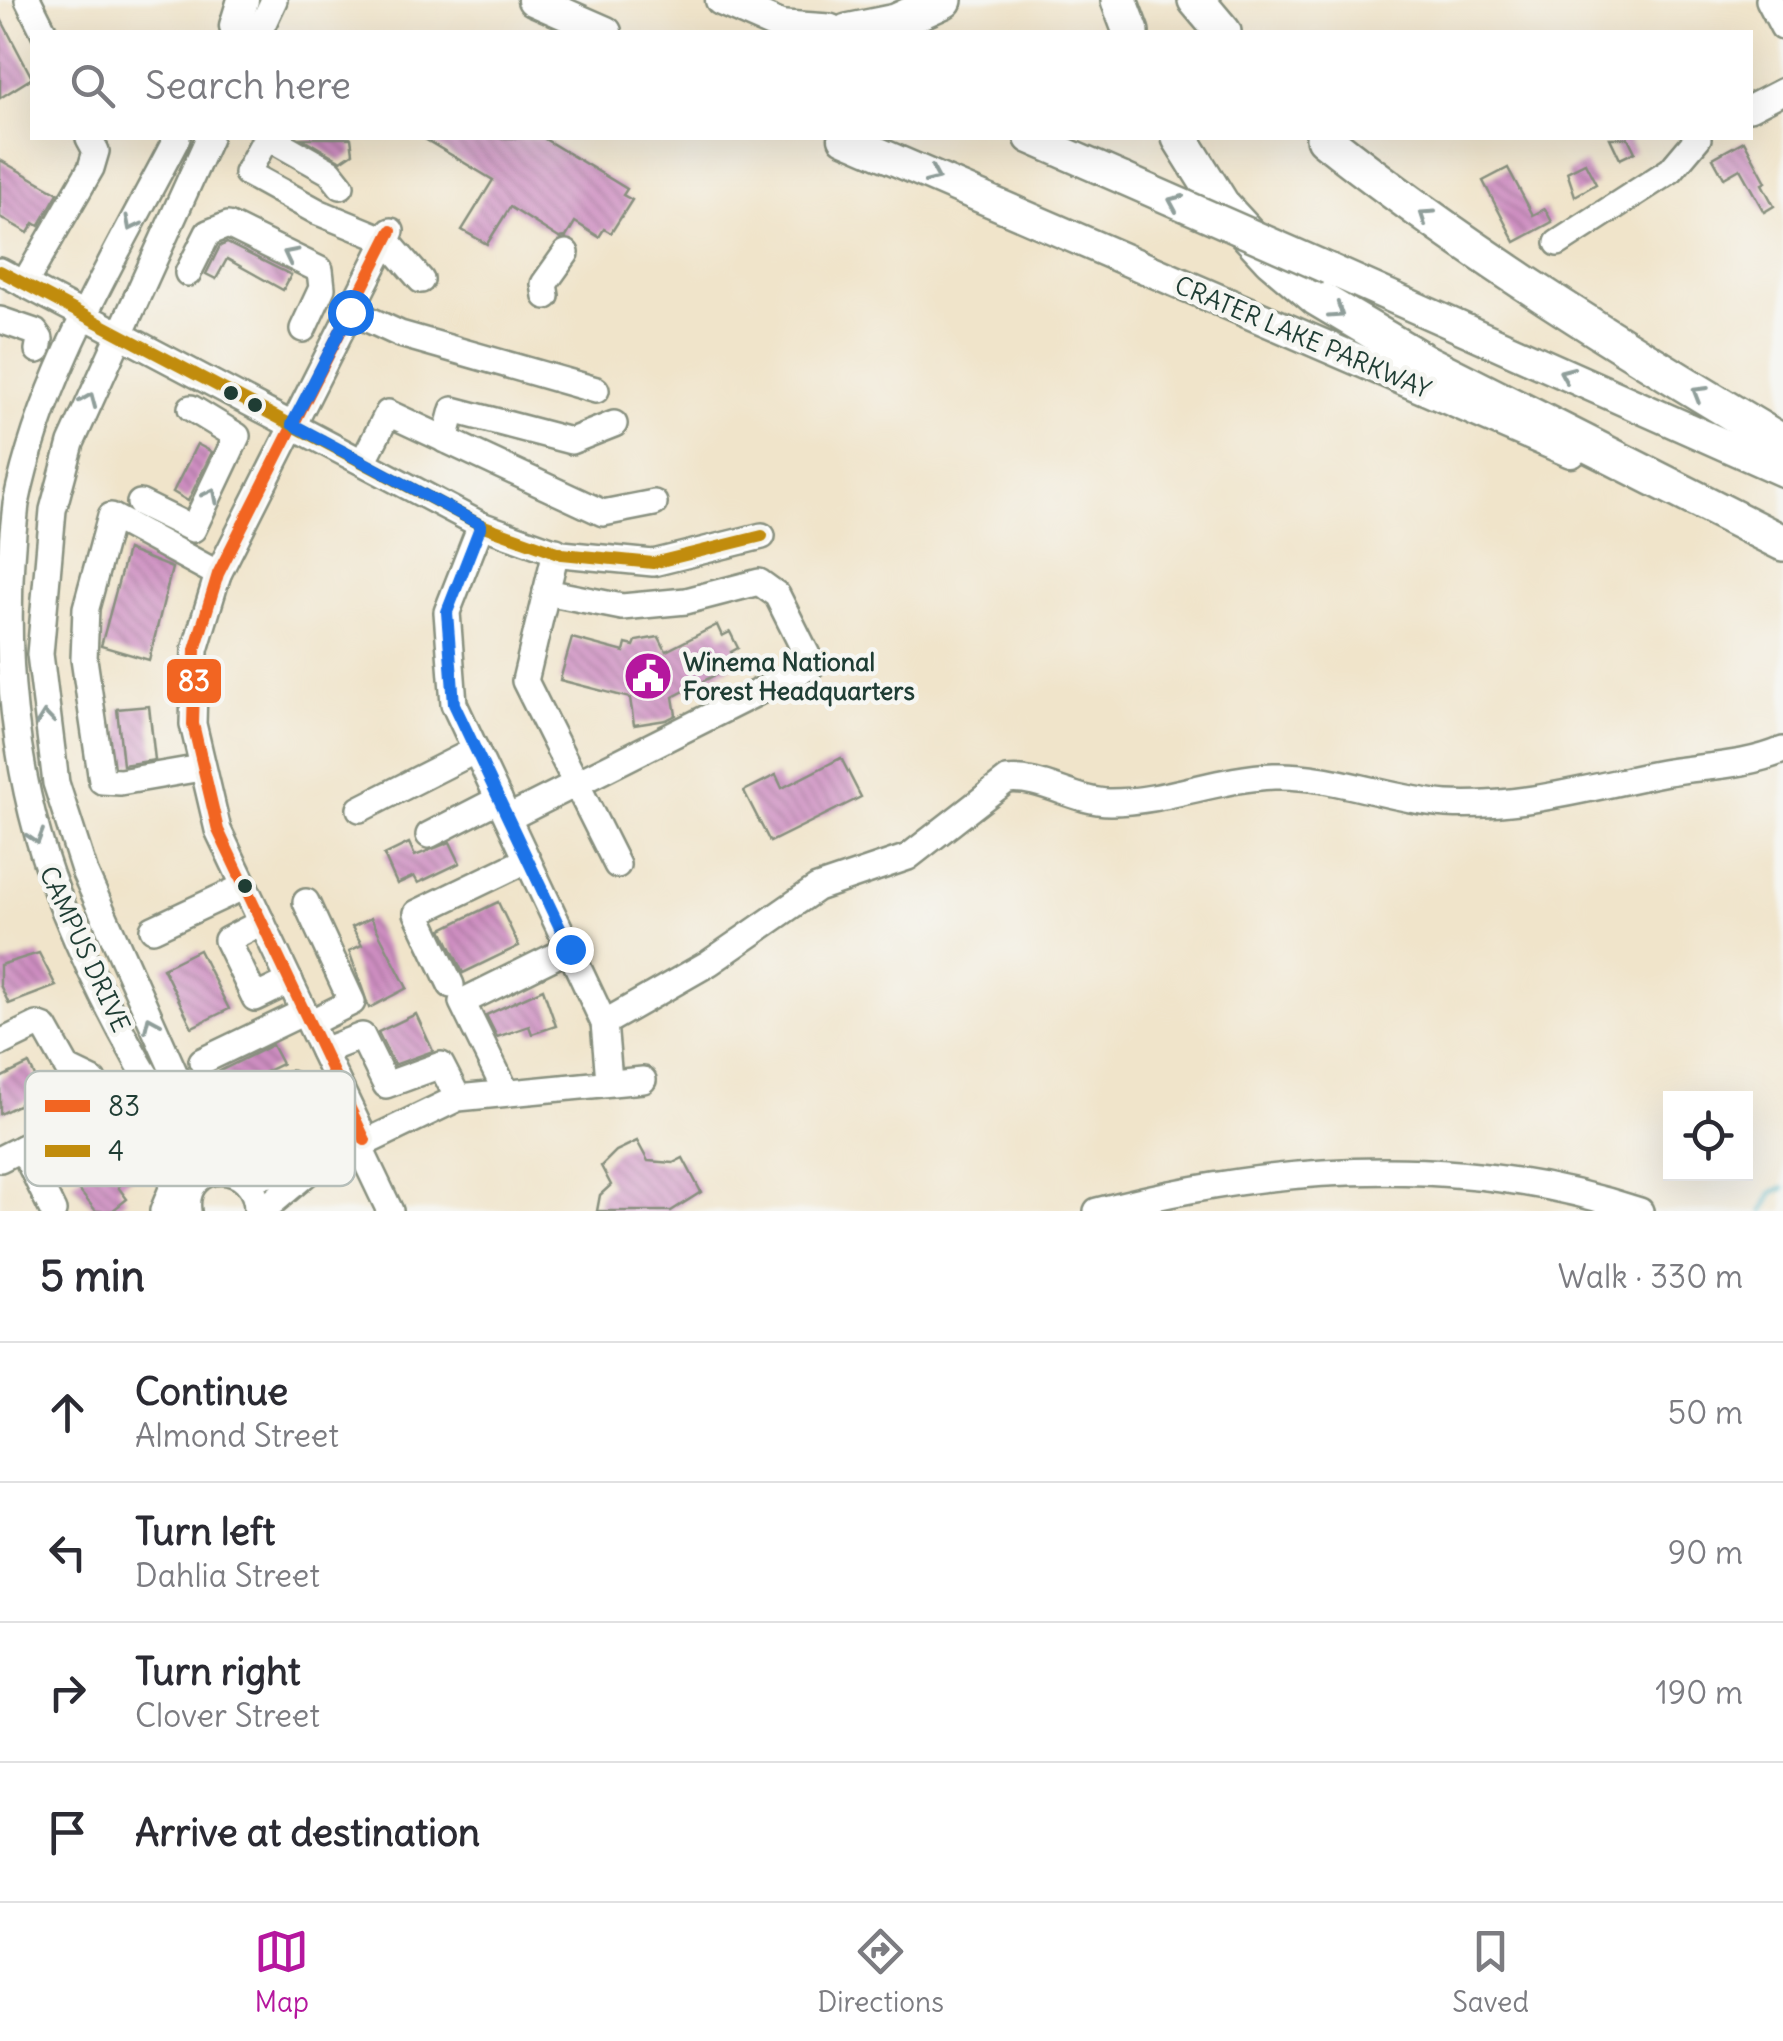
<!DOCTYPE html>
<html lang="en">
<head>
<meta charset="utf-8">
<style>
  :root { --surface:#fff; --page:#f7f7f7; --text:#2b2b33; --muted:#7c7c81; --line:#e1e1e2; --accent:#b5179e }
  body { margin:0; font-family:Delius,sans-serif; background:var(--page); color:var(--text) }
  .controls { position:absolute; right:30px; bottom:30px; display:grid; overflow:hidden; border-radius:0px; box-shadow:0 10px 40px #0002 }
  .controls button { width:90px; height:90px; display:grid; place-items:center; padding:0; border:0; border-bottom:2px solid var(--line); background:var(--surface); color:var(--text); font:50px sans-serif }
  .stop { position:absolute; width:30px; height:30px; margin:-22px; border:8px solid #1a73e8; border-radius:50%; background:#fff }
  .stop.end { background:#1a73e8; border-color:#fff; box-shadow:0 2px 10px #0008 }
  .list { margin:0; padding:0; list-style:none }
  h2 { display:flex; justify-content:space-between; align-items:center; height:130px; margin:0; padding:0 40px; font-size:42px }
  h2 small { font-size:32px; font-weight:400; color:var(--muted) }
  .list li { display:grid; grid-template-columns:65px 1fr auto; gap:30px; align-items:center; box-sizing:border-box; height:140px; padding:0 40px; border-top:2px solid var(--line) }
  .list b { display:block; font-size:38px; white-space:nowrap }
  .list p { margin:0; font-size:32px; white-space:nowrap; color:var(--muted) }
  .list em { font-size:32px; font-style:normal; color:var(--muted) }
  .icon { flex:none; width:55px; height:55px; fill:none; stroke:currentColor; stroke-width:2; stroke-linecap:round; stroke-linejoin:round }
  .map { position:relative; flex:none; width:1783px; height:1211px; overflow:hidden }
  .search { position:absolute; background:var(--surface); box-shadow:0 10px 40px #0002; left:30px; right:30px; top:30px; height:110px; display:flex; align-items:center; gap:25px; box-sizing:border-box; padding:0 35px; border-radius:0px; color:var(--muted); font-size:38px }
  .sheet { height:690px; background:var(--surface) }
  nav { display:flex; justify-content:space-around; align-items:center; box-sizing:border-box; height:140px; border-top:2px solid var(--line); background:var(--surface); font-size:28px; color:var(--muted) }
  nav a { display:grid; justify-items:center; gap:5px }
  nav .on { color:var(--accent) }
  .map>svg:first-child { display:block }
</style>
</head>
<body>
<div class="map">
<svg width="1783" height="1211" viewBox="0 0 1783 1211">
  <defs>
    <pattern id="building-back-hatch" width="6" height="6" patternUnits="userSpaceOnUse" patternTransform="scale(2.5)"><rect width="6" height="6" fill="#ce8ec1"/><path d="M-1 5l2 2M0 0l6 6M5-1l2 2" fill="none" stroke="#a7759e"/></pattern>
  </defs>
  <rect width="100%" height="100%" fill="#f6f6f2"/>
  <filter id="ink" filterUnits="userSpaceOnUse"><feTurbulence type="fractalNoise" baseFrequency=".01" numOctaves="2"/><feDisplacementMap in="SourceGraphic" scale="20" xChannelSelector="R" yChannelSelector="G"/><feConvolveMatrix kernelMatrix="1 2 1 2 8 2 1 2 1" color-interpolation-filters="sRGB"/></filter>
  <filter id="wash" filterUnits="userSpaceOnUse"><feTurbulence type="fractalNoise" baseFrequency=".0048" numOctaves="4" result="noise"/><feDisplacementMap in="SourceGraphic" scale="40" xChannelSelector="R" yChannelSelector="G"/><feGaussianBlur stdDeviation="2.25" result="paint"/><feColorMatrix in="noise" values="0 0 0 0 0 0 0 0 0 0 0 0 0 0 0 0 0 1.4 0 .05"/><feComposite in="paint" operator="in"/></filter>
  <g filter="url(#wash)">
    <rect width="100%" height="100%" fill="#f0e4ca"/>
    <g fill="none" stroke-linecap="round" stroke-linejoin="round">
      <!-- stream -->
      <polyline stroke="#47b3c5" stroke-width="5" points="1763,1211 1773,1192 1783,1188"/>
    </g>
    <g id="blocks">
      <!-- building -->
      <g fill="url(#building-back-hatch)">
        <polygon points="0,17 32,78 0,98"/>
        <polygon points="302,138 351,138 353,153 341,161"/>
        <polygon points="423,138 543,138 627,189 623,195 632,200 611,233 604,229 599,237 575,222 566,237 559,238 510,207 487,244 462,230 493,180"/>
        <polygon points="1610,138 1628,138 1635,152 1620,159"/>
        <polygon points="1744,141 1766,182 1762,184 1774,206 1764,212 1740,169 1724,178 1713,158"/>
        <polygon points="0,160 58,193 39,226 34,223 28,233 0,217"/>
        <polygon points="1585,163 1596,184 1575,196 1567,172"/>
        <polygon points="1508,168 1533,215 1545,209 1552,222 1515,242 1483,181"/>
        <polygon points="227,243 291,275 283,290 227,259 216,279 206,274 220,246"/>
        <polygon points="197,444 212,452 188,501 173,492"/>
        <polygon points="127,550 172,568 149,660 101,646"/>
        <polygon points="717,625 722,636 730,632 738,648 731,652 738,663 673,697 676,715 666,720 634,725 630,698 560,680 572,638 624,652 626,644 634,646 636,641 659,637 666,651"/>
        <polygon points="149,706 155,760 123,765 117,709"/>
        <polygon points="841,758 861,797 770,842 744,791 776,775 782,788"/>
        <polygon points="450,842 460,863 418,883 414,876 397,884 384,855 409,843 415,856"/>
        <polygon points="498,902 519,946 463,973 442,929"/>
        <polygon points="371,918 407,988 369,1008 349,951 362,945 352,927"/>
        <polygon points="199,950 229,1009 192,1027 163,968"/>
        <polygon points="39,953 56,986 9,1004 0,985 0,965"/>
        <polygon points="543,989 556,1026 532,1034 529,1026 497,1037 486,1015"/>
        <polygon points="416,1014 433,1051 394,1065 378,1032"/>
        <polygon points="272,1045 282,1064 265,1072 291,1124 255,1143 220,1071"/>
        <polygon points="29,1064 43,1093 0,1114 0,1078"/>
        <polygon points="121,1127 150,1162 118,1187 127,1199 112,1211 96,1211 73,1183 105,1158 96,1146"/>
        <polygon points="637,1141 648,1161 673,1163 683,1158 701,1192 671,1211 597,1211 600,1195 611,1185 601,1166 616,1151"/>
      </g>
    </g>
  </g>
  <g filter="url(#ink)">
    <use href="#blocks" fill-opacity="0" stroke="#88907f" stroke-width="2.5"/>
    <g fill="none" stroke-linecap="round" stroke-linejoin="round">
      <!-- minor casing -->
      <g stroke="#88907f" stroke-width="30">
        <g id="minor">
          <polyline points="28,0 44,32"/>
          <polyline points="1769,0 1783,27"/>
          <polyline points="259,32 274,0"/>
          <polyline points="1750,108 1783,91"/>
          <path d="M 177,138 C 117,254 42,374 16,504 C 0,639 11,786 65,912 C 86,963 111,1014 138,1062 C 165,1109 186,1127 194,1183"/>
          <polyline points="209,138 71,443 53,510 40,654 56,783 85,873 190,1108 229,1171"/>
          <polyline points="266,138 247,173 318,212 386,240 421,280"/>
          <polyline points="270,138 330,172 341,186"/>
          <polyline points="1558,243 1671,170 1698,138"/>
          <polyline points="0,271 481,525 562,554 653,563 762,536"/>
          <polyline points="188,273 208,233 228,225 320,270 322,288 303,329"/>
          <polyline points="24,284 91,168 96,151 89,138"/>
          <polyline points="546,296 544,284 566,253"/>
          <polyline points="350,311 400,334 596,390"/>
          <polyline points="0,320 35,332 40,339 38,350"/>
          <polyline points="445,440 453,410 571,441 614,424"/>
          <polyline points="363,462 388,413 603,513 654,503"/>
          <polyline points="140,503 193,529 237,436 191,408"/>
          <polyline points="481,525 447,612 454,704 604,1023 609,1080"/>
          <polyline points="556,551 525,681 617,865"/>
          <polyline points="201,768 120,782 102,781 84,659 86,608 111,516 218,574"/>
          <polyline points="360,809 476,750"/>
          <polyline points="508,818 812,665 777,595 759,582 686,601 622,607 546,592"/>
          <polyline points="429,835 499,799"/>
          <polyline points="306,902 352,1002 310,1023"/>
          <polyline points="262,922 227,940 255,998 290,981"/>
          <polyline points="153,929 245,886"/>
          <polyline points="451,985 417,913 527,860"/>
          <path d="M 604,1023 L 709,963 L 817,888 L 908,857 L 1007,780 C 1042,776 1074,802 1110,802 C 1166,802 1218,778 1274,776 C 1331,774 1390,800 1447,804 C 1518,808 1588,788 1657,774 C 1698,766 1744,767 1783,750"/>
          <polyline points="0,1043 37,1025 45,1028 68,1069 93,1081 98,1107 92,1113 22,1148"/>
          <polyline points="323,1051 362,1036 386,1085 441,1065 458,1098"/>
          <polyline points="202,1061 304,1012"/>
          <polyline points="290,1084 308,1121 302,1147 313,1168"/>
          <polyline points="505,1090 462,1002 569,949"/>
          <polyline points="365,1140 218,830 193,724 195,650 218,574 391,231"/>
          <polyline points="358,1144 390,1211"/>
          <polyline points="0,1159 22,1148 53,1211"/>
          <polyline points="245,1178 313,1168"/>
          <polyline points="163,1211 174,1184 171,1141"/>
          <path d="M 188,1211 C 181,1159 258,1158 257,1211"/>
          <polyline points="262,1211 313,1168 458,1098 643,1080"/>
          <path d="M 1097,1211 C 1276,1164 1463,1152 1640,1211"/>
        </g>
      </g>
      <!-- major casing -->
      <g stroke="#88907f" stroke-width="35">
        <g id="major">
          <polyline points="533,0 606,32"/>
          <polyline points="721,0 794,32"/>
          <polyline points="235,26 243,0"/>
          <polyline points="844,138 1571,452"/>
          <polyline points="1030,138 1124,179"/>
          <polyline points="1329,269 1783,471"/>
        </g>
      </g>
      <!-- highway casing -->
      <g stroke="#88907f" stroke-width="40">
        <g id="highway">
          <polyline points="1119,0 1131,32"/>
          <polyline points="1196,0 1223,32"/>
          <polyline points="785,29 829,32"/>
          <polyline points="847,32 896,22 944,0"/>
          <polyline points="1180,138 1223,207 1271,259 1317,298 1425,362 1783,543"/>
          <path d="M 1324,138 C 1467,252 1625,349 1783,443"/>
        </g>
      </g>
      <!-- minor -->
      <use href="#minor" stroke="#fff" stroke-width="25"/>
      <!-- major -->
      <use href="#major" stroke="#fff" stroke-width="30"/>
      <!-- highway -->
      <use href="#highway" stroke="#fff" stroke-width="35"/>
      <!-- major-bridge casing -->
      <g stroke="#88907f" stroke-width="35" stroke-linecap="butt">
        <polyline id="major-bridge" points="1124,179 1329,269"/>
      </g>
      <!-- major-bridge -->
      <use href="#major-bridge" stroke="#fff" stroke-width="30"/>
      <!-- bus-1 casing -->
      <g stroke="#f6f6f2" stroke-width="20">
        <polyline id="bus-1" points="365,1140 218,830 193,724 195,650 218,574 391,231"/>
      </g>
      <!-- bus-2 casing -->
      <g stroke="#f6f6f2" stroke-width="20">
        <polyline id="bus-2" points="0,271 481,525 562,554 653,563 762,536"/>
      </g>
      <!-- bus-1 -->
      <use href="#bus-1" stroke="#f26522" stroke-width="12"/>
      <!-- bus-2 -->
      <use href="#bus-2" stroke="#c18c0d" stroke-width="12"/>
    </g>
    <!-- one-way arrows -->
    <defs><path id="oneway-chevron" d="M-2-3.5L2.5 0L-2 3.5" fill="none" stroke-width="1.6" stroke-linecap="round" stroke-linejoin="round" transform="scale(2.5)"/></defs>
    <g stroke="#8f9e9a">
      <use href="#oneway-chevron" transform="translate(933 176) rotate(24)"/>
      <use href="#oneway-chevron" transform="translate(1175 202) rotate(-156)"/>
      <use href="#oneway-chevron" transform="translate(1426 216) rotate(-146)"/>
      <use href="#oneway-chevron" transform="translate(132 224) rotate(117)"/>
      <use href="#oneway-chevron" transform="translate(290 255) rotate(-153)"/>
      <use href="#oneway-chevron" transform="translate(1337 312) rotate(34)"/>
      <use href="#oneway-chevron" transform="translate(1566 374) rotate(-156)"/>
      <use href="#oneway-chevron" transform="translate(1699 393) rotate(-149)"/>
      <use href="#oneway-chevron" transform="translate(89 400) rotate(-67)"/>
      <use href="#oneway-chevron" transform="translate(211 495) rotate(-63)"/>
      <use href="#oneway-chevron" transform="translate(45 718) rotate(-96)"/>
      <use href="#oneway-chevron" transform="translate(36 837) rotate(73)"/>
      <use href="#oneway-chevron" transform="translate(151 1023) rotate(-114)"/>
    </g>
  </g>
  <g fill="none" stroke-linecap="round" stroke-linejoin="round" filter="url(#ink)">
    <!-- route -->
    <polyline stroke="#1a73e8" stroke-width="12" points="350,312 292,424 481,525 447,612 454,704 570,949"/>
  </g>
  <!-- icons -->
  <defs>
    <g id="civic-disc" transform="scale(2.5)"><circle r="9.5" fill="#b5179e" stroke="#f6f6f2"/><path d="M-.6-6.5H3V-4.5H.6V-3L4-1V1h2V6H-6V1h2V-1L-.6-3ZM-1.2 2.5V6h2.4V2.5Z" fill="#fff"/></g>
  </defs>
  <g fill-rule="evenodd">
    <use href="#civic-disc" x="648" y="676"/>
  </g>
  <!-- markers -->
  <g fill="#1f3d34" stroke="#f6f6f2" stroke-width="4">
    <circle cx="231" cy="393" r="9"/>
    <circle cx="255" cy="405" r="9"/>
    <circle cx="245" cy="886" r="9"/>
  </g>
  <g text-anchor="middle" stroke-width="9" stroke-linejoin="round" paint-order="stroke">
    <!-- street labels -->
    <g font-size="25" fill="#1f3d34" stroke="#f6f6f2">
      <text transform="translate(1303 337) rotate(23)" y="9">CRATER LAKE PARKWAY</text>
      <text transform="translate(85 949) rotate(65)" y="9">CAMPUS DRIVE</text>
    </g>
    <!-- poi labels -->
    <g font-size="25" font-weight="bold" fill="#1f3d34" stroke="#f6f6f2" text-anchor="start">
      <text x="683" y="671">Winema National<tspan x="683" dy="29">Forest Headquarters</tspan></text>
    </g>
  </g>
  <!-- legend -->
  <rect x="25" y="1071" width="330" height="115" rx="15" fill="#f6f6f2" stroke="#b6beb9" stroke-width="2.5"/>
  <rect x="45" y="1100" width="45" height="12" fill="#f26522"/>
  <rect x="45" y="1145" width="45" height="12" fill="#c18c0d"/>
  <g font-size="28" fill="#1f3d34">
    <text x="108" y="1116">83</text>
    <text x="108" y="1161">4</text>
  </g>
  <rect stroke="#f6f6f2" stroke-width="4" x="165" y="657" width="58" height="48" rx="10" fill="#f26522"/>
  <g font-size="28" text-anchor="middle" font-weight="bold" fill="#fff">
    <text x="194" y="691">83</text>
  </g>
</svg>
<div class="controls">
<button><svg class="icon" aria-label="locate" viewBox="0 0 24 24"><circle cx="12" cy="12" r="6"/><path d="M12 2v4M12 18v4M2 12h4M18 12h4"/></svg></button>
</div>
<div class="stop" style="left:350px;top:312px"></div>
<div class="stop end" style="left:570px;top:949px"></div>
<div class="search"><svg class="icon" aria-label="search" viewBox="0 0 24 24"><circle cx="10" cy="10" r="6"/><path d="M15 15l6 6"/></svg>Search here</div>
</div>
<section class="sheet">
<h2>5 min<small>Walk · 330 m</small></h2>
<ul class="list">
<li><svg class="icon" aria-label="ahead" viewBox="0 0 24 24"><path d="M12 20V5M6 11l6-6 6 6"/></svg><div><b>Continue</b><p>Almond Street</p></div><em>50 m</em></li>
<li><svg class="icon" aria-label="left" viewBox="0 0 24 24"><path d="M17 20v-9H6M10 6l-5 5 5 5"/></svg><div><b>Turn left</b><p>Dahlia Street</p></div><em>90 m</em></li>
<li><svg class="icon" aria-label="right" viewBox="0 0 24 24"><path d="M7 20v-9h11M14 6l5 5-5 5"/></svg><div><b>Turn right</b><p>Clover Street</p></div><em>190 m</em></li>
<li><svg class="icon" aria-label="arrive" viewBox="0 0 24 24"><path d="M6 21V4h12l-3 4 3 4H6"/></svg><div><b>Arrive at destination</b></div></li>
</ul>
</section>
<nav>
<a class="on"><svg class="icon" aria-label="map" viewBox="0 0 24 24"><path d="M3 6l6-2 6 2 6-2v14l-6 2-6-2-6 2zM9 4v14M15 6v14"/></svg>Map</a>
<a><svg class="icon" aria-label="directions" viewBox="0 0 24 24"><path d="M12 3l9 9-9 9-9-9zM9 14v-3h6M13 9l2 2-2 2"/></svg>Directions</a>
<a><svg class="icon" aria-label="saved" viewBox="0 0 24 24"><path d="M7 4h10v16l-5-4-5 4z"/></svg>Saved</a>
</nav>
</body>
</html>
